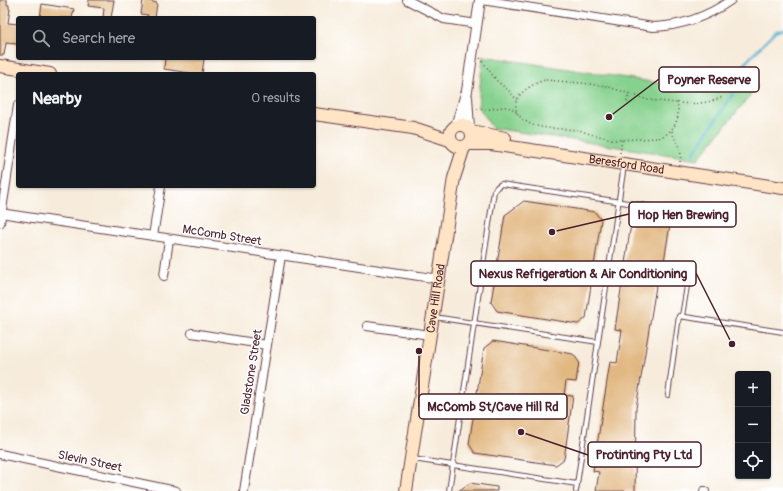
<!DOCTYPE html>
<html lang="en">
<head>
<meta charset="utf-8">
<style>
  :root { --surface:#171b24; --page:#242831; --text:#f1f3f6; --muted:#9ea1a6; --line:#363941 }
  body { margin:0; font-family:Pangolin,sans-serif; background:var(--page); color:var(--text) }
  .controls { position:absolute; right:12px; bottom:12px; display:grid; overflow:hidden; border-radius:4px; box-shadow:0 1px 3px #0004 }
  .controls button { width:36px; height:36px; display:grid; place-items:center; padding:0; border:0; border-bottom:1px solid var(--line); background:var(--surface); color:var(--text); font:20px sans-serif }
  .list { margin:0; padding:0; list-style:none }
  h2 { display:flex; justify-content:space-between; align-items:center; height:52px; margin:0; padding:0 16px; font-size:17px }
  h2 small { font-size:13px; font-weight:400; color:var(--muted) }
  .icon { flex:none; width:22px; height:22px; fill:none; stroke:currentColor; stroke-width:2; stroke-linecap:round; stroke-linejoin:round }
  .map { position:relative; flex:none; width:783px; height:491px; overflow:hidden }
  .search { position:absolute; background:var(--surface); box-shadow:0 1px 3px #0004; left:16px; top:16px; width:300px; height:44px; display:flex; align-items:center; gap:10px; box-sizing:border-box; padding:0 14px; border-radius:4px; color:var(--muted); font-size:15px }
  .panel { position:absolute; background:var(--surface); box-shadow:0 1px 3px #0004; left:16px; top:72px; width:300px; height:116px; border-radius:4px }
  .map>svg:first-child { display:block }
</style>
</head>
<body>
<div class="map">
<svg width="783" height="491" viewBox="0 0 783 491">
  <rect width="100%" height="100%" fill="#fff"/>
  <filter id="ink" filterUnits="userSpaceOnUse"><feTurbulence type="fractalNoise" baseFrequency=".025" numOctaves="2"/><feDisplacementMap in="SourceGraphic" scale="8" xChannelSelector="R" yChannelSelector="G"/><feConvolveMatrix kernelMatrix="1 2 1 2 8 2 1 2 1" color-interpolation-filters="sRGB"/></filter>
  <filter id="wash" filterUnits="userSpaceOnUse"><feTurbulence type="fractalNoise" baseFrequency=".012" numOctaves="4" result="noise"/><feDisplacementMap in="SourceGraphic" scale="16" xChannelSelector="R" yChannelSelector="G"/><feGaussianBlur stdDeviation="0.9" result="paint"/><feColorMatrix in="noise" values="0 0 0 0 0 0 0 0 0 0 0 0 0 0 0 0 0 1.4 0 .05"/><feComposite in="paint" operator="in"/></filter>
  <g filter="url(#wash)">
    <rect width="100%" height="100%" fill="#f7ecdb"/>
    <!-- green -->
    <polygon fill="#86d18e" stroke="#68785c" points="483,56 724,93 758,86 698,159 492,128 478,106"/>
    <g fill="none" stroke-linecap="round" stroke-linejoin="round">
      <!-- stream -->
      <polyline stroke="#52aed0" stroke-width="2.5" points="693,154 731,97 746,62 775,32 783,29"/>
    </g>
    <g id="blocks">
      <!-- building -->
      <g fill="#e2b882">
        <polygon points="0,0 7,0 7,5 9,5 9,9 10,9 8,23 18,24 18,44 6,43 4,55 0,55"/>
        <polygon points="89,0 114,0 111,18 103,18 104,8 88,6"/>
        <polygon points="143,0 149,0 149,1 157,3 155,18 147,17 148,15 141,14"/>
        <polygon points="42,4 74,9 72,18 40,18"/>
        <polygon points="165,58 204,59 202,74 189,74 190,73 164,69"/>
        <polygon points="524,201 595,212 601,220 586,318 578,324 497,311 491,302 505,215"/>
        <polygon points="639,219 670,224 663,268 659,268 636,408 635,491 596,491 599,472 593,471 610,362 617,363 622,330 615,329 631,224"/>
        <polygon points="493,341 573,354 579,362 576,382 566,381 564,395 573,396 564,459 556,465 475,453 469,444 484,348"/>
        <polygon points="470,483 497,487 497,491 458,491"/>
      </g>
    </g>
  </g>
  <g filter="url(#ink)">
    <use href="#blocks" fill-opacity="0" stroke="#643e45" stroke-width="1"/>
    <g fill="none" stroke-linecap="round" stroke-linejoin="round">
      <!-- service casing -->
      <g stroke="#643e45" stroke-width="6">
        <g id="service">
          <polyline points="682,316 689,274"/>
          <polyline points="434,317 598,342"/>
          <polyline points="668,395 679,316 783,332"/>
          <polyline points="413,459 577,484"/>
          <polyline points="449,491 494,191 497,187 501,184 668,209"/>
          <polyline points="576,491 624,165"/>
        </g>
      </g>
      <!-- minor casing -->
      <g stroke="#643e45" stroke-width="10">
        <g id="minor">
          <polyline points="407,0 444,19 477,24"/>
          <path d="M 482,0 L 653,27 C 681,26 707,17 731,0"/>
          <polyline points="0,213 439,279"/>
          <polyline points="0,223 18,105"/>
          <polyline points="153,236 161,186"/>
          <polyline points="164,276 169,239"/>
          <polyline points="367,326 430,335"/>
          <polyline points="192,333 267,345"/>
          <polyline points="0,454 176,491"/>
          <polyline points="244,491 281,256"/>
          <polyline points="704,491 705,491"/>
        </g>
      </g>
      <!-- tertiary casing -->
      <g stroke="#643e45" stroke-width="12">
        <g id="tertiary">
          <polyline points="467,97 469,128"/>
          <polyline points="456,126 467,91 480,0"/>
        </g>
      </g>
      <!-- secondary casing -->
      <g stroke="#643e45" stroke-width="14">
        <g id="secondary">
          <polyline points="0,66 50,74"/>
          <polyline points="314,114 413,128 450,140"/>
          <circle cx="461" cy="136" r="11"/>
          <polyline points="471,131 505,138"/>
          <path id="s1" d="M 469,144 L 491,144 L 783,188"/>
          <path id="s2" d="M 406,491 L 454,178 L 464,147"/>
        </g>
      </g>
      <!-- path -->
      <g stroke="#643e45" stroke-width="1.5" stroke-dasharray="1 3" stroke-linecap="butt">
        <polyline points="480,58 497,81 509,91 517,100"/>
        <path d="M 546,80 L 581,83 L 606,86 L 648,100 L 677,103 C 681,119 674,133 658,138 L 616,140 L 590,134 L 579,130 L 547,128 L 532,125 L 522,119 L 517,113 C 516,109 515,104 517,100 C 520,91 538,81 546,80 Z"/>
        <polyline points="627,102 629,94"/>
        <path d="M 677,103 C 691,104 709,104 722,97"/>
        <path d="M 477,109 C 482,109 486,110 490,109 C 501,108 508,103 517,113"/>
        <path d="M 672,131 C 676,146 683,143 680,162"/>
        <polyline points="620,153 622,139"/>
      </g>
      <!-- service -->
      <use href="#service" stroke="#fff" stroke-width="4"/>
      <!-- minor -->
      <use href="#minor" stroke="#fff" stroke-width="8"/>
      <!-- tertiary -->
      <use href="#tertiary" stroke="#fff" stroke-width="10"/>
      <!-- secondary -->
      <use href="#secondary" stroke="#ffe4c6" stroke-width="12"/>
    </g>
  </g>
  <g text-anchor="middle" stroke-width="3" stroke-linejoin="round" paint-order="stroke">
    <!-- street labels -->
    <g font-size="12" fill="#4a1f2b" stroke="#fff">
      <text dy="4" stroke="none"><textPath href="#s1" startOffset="159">Beresford Road</textPath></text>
      <text transform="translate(222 235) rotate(9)" y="4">McComb Street</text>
      <text dy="4" stroke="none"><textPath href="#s2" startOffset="195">Cave Hill Road</textPath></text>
      <text transform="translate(251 372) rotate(-81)" y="4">Gladstone Street</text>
      <text transform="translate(90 461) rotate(12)" y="4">Slevin Street</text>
    </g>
  </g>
  <!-- callouts -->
  <path fill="none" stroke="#4a1f2b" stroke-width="1.5" d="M609 117L659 79M552 232L629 214M732 344L696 273M419 351L419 407M521 432L588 455"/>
  <g fill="#4a1f2b" stroke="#fff" stroke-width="1.5">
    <circle cx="609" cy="117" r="4"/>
    <circle cx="552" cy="232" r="4"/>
    <circle cx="732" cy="344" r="4"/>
    <circle cx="419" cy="351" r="4"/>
    <circle cx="521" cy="432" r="4"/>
  </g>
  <g fill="#fff" stroke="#4a1f2b" stroke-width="1.5">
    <rect x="659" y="67" width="100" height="25" rx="4"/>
    <rect x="629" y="202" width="107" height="25" rx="4"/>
    <rect x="471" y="261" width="225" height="25" rx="4"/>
    <rect x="419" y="394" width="148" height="25" rx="4"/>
    <rect x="588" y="442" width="113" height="25" rx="4"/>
  </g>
  <g font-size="13" text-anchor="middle" font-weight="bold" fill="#4a1f2b">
    <text x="709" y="84">Poyner Reserve</text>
    <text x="683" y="219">Hop Hen Brewing</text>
    <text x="583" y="278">Nexus Refrigeration &amp; Air Conditioning</text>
    <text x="493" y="411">McComb St/Cave Hill Rd</text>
    <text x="644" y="459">Protinting Pty Ltd</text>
  </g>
</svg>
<div class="controls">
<button>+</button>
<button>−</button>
<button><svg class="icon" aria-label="locate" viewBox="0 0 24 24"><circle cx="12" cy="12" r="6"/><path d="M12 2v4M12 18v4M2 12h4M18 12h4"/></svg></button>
</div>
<div class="search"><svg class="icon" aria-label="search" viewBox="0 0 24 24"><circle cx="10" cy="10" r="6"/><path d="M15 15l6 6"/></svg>Search here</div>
<section class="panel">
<h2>Nearby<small>0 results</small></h2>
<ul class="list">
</ul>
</section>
</div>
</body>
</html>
